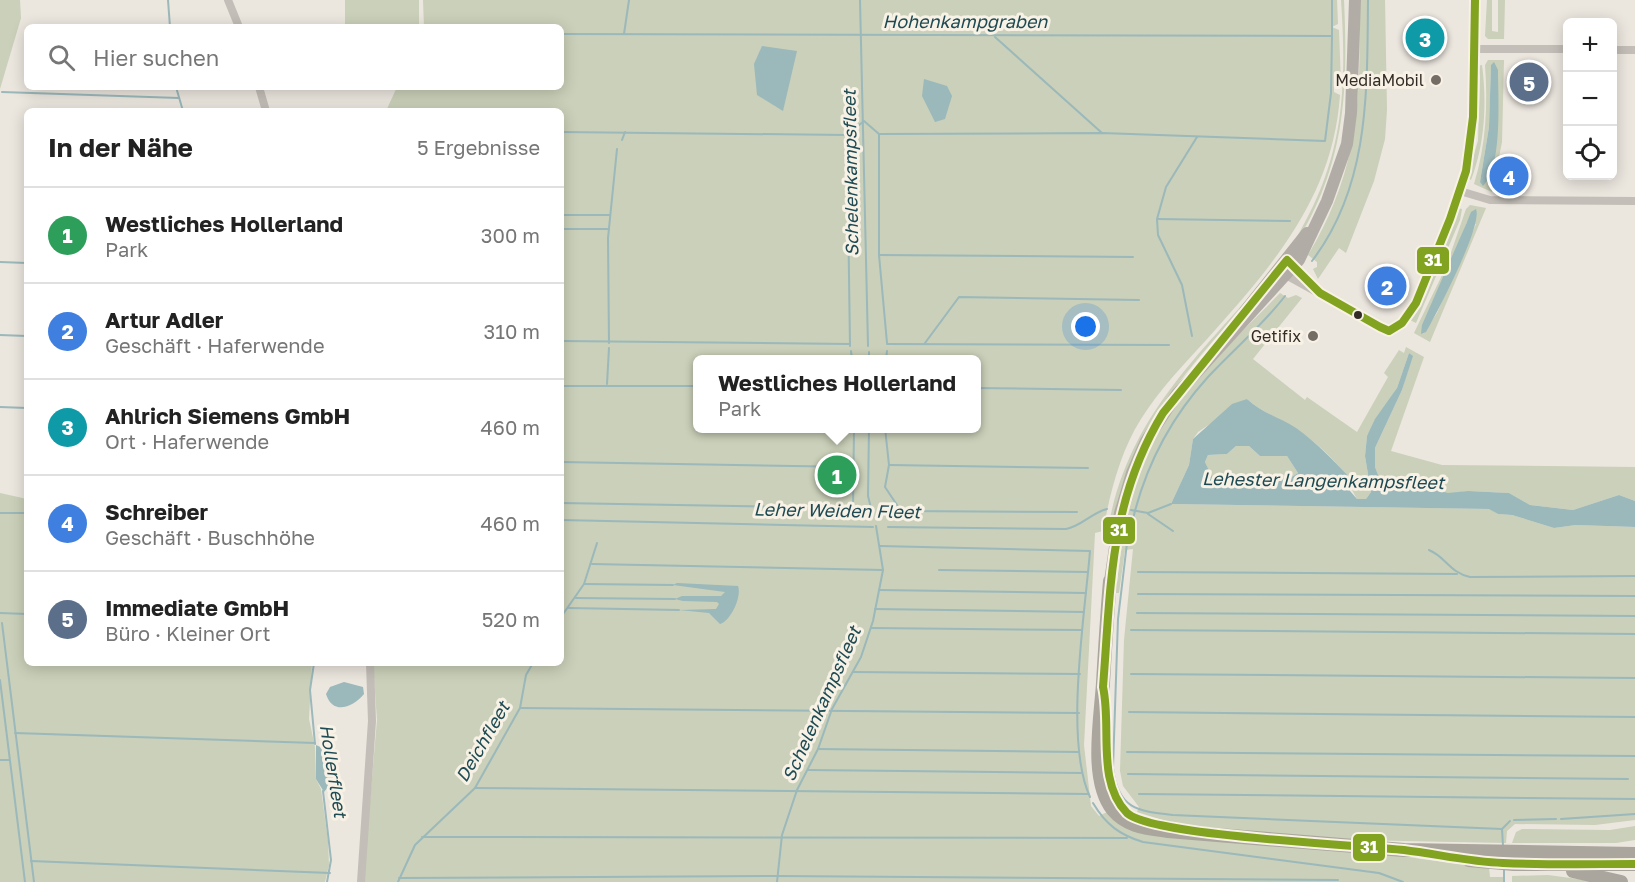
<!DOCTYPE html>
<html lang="de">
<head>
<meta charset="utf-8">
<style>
  :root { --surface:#fff; --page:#f2f2f2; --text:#222; --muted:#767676; --line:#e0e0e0; --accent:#b45309 }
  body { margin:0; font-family:"Golos Text",sans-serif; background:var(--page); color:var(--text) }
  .controls { position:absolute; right:18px; top:18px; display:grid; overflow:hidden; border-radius:9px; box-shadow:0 3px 15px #0003 }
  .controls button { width:54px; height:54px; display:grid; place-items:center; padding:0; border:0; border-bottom:2px solid var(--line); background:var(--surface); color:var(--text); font:30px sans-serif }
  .you { position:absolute; left:1086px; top:327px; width:21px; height:21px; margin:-15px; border:4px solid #fff; border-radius:50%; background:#1a73e8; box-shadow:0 0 0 9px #1a73e833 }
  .badge { display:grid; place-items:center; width:39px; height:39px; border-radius:50%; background:var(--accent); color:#fff; font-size:20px; font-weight:700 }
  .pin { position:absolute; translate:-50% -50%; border:3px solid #fff; box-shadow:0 2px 6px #0006 }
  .popup { position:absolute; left:693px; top:355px; width:288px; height:78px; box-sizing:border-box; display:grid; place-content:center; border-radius:9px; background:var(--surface); filter:drop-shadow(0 2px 4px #0005); font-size:20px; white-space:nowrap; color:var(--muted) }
  .popup b { font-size:22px; color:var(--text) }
  .popup::after { content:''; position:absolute; left:50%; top:100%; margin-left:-12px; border:12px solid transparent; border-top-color:var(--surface) }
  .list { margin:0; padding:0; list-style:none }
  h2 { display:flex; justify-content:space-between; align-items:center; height:78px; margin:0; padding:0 24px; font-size:26px }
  h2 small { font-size:20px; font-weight:400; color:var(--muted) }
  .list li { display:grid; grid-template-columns:39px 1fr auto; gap:18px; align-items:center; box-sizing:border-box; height:96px; padding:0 24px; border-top:2px solid var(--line) }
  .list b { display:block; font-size:22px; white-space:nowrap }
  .list p { margin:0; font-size:20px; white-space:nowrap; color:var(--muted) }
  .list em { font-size:20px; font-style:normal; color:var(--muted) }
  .icon { flex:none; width:33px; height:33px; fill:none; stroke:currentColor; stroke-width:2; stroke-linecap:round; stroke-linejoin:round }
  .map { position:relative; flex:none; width:1635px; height:882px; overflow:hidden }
  .search { position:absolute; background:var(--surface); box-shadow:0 3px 15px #0003; left:24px; top:24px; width:540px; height:66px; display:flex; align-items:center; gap:15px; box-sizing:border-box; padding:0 21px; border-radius:9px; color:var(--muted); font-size:22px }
  .panel { position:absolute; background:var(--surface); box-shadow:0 3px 15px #0003; left:24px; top:108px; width:540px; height:558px; border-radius:9px }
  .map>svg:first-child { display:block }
</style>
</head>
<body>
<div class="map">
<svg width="1635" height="882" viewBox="0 0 1635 882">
  <rect width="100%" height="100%" fill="#ebe6de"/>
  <!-- green -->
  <g fill="#cad0b9" fill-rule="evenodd">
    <polygon points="0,0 20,0 21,18 0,89"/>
    <rect x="345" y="0" width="74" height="27"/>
    <path d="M 423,0 L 1337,0 L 1338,24 L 1332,27 L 1339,30 L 1341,85 L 1334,88 L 1334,92 L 1340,95 C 1333,197 1273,265 1208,338 C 1184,364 1160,389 1141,419 C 1120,452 1110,493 1103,531 L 1095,533 L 1084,745 L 1091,806 L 1099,816 L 1109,811 L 1115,818 L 1489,868 L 1490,877 L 1503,877 L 1503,882 L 363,882 L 377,720 L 373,663 L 561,663 L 561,111 L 386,111 L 397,87 L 561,87 L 561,27 L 424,27 ZM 698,360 L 976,360 L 976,428 L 698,428 Z"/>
    <path d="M 1341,0 L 1344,0 C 1348,89 1346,158 1300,237 L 1298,235 C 1344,156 1347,90 1341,0 Z"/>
    <path d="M 1359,0 L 1385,0 L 1387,110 L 1385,139 L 1374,181 L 1346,253 L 1339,248 L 1318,279 L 1313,269 L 1317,267 L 1317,262 L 1308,255 C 1360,168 1361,98 1359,0 Z"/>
    <polygon points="1487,0 1492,0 1492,31 1498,32 1498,0 1505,0 1504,39 1488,39 1485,36"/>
    <path d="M 1488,60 L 1504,60 L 1502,142 L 1492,192 L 1474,184 C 1486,146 1488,105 1485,65 ZM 1491,66 L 1498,70 L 1497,132 L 1487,181 L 1480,182 L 1489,127 Z"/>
    <path d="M 1482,65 C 1487,103 1485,144 1471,180 L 1467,177 L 1478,141 L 1480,76 L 1477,66 Z"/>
    <path d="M 1470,205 L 1486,208 L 1430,342 L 1414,333 L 1446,267 L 1466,209 ZM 1467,222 L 1476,224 L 1437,313 L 1423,334 Z"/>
    <polygon points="1457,208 1462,209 1460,220 1416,323 1410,320 1426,295 1459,210"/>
    <path d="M 1265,279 L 1267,280 C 1196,362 1129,423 1110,535 L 1107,534 C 1126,420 1193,362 1265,279 Z"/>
    <path d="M 1280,293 L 1288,298 L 1296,295 L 1302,298 L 1253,359 L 1305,400 L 1307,397 L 1357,432 L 1388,377 L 1384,373 L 1399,350 L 1404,353 L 1406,347 L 1424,357 L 1391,451 L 1442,465 L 1635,467 L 1635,501 L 1619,495 L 1573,510 L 1530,505 L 1509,493 L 1468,491 L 1448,494 L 1433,489 L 1387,486 L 1380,480 L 1375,467 L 1375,448 L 1402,390 L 1412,356 L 1409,353 L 1397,388 L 1367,436 L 1365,456 L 1371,492 L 1366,499 L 1357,499 C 1351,490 1349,479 1343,471 C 1330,455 1311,438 1294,428 C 1277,417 1262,412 1247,399 L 1198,432 L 1193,439 L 1189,465 L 1171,504 L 1490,509 L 1498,514 L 1512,515 L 1554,528 L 1576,525 L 1635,527 L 1635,820 L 1595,825 L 1515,824 L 1507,831 L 1506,843 L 1354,840 L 1226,830 L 1169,822 L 1137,812 L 1139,807 L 1123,786 L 1120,771 L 1124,640 L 1133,549 L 1125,550 L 1119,593 L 1116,593 C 1121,542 1129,493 1151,447 C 1177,390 1237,338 1280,293 Z"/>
    <polygon points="1236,446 1249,446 1260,456 1287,456 1298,473 1290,478 1212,478 1205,462 1208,455 1227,454"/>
    <polygon points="0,493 27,499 27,663 312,663 309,719 315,747 316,779 321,789 328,841 329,865 325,882 0,882"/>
    <polygon points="1635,826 1635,840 1616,843 1512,843 1516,832 1522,829 1610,830"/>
    <polygon points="1548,875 1601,882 1512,882 1512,876"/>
  </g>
  <!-- water -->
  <g fill="#9bb8bb" fill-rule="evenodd">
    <polygon points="762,46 797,51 783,111 757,95 754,64"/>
    <path d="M 1494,62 L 1498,70 C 1498,97 1503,167 1483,186 L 1480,182 L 1489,127 L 1491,65 Z"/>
    <polygon points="924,79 947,86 952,96 945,119 935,122 922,96"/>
    <path d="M 1476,209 C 1483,225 1437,313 1426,332 L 1421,334 L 1422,325 L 1467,222 L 1471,212 Z"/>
    <path d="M 1409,353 L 1413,356 L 1402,390 L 1375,448 L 1375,467 L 1380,480 L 1387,486 L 1433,489 L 1448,493 L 1468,491 L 1509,493 L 1530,505 L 1573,510 L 1619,495 L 1635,501 L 1635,527 L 1576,525 L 1554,528 L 1512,515 L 1498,514 L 1489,509 L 1171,504 L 1189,465 L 1193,439 L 1232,404 L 1247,399 C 1262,413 1279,417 1296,428 C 1316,442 1335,462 1352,480 L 1350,491 L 1357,499 L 1366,499 L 1371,492 L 1365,456 L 1367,436 L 1375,419 L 1397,388 ZM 1236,446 L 1249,446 L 1260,456 L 1287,456 L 1298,473 L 1290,478 L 1212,477 L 1205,462 L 1208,455 L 1227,454 Z"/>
    <path d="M 677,583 L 738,586 C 742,596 731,621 720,624 L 709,613 L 679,610 L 716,609 L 719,604 L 717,602 L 683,601 L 675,599 L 682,596 L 721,596 L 725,592 L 673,585 Z"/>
    <path d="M 344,682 L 363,687 L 364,694 C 353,707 333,716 326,694 L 330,687 Z"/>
    <polygon points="316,745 333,753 333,781 324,792 316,779"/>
  </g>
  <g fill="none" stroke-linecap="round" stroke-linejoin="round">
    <!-- stream -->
    <g stroke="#9bb8bb" stroke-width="2">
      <polyline points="168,0 170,27"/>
      <polyline points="860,0 868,346"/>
      <polyline points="561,34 1332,36 1332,0"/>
      <polyline points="624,34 629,0"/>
      <polyline points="995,37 1102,133"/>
      <polyline points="176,87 183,111"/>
      <polyline points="2,92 179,98"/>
      <polyline points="561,132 847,135 864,121 879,134 1102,133 1325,141 1331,93 1332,36"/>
      <polyline points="879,134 879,255 887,343"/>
      <polyline points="847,135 850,346"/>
      <polyline points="622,140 625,132"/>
      <polyline points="561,215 609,215"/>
      <polyline points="1158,219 1290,221"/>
      <polyline points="561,229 609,229"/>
      <polyline points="879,255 1133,257"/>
      <path d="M 1312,261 C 1370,185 1367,91 1368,0"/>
      <polyline points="0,262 27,263"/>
      <polyline points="0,335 27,336"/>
      <polyline points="1192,336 1182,285 1158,235 1157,219 1166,187 1197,137"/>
      <polyline points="561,341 850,344"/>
      <polyline points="609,343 608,238 617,149"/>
      <polyline points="925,343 959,297 1139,300"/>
      <polyline points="887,344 1169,345"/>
      <polyline points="851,351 852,360"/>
      <polyline points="869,352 869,360"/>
      <polyline points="886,360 887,351"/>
      <polyline points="607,384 609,348"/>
      <polyline points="561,386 698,386"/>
      <polyline points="976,388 1121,390"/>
      <polyline points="0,407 27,408"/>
      <polyline points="869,428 868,496 872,512"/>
      <polyline points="885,428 889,465 885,487 901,511 1077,512"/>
      <polyline points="561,462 856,467"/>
      <polyline points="889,465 1088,468"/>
      <polyline points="561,503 853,508 854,428"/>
      <polyline points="1131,510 1148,513 1171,504"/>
      <polyline points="0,513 27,513"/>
      <polyline points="1148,514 1173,531"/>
      <polyline points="561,520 873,527"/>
      <path d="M 888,527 L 1066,529 C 1082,526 1091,513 1107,509"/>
      <path d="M 1130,532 C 1142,473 1167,422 1208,377 C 1233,350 1262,326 1285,296"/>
      <path d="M 1127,543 L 1118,619 L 1113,768 C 1118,809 1137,811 1173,815 L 1502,829"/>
      <path d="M 880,546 L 1090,551 C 1085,614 1064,741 1090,797"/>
      <path d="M 1429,550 C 1446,557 1450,573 1470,577 L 1635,576"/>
      <polyline points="592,564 883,570"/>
      <polyline points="939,570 1088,572"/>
      <polyline points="1138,572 1457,574"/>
      <polyline points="584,584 673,585"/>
      <polyline points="879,590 1086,593"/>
      <polyline points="1138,594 1635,596"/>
      <polyline points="576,598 675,599"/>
      <polyline points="569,608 679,610"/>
      <polyline points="875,609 1084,612"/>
      <polyline points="0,613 27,614"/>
      <polyline points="1137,613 1635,616"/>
      <polyline points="561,617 584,584 597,543"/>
      <polyline points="2,623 34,882"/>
      <polyline points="871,628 1081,630"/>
      <polyline points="1131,630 1635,634"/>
      <polyline points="314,663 310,690 315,744"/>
      <polyline points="853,672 1080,674"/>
      <polyline points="1131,674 1635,678"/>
      <polyline points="0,680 25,882"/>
      <polyline points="520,708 1079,713"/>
      <polyline points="1129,712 1635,717"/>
      <polyline points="15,733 315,743"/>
      <polyline points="818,749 1078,752"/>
      <polyline points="1127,752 1635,756"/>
      <polyline points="0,760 9,760"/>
      <polyline points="808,770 1081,773"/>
      <polyline points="1128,774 1628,779"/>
      <polyline points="475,788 1088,794"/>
      <polyline points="323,791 331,860 327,882"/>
      <polyline points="1139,794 1635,799"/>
      <path d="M 1093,803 C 1106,825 1120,835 1143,842 L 1379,873 L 1403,882"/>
      <polyline points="1561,819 1635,814"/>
      <polyline points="1514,820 1556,819"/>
      <polyline points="422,837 1127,838"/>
      <polyline points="1503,846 1502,829 1510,821"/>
      <polyline points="31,861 330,873"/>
      <polyline points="1504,867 1504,882"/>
      <polyline points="399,878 778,876 1338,880"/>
      <polyline points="398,882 415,845 475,788 520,708 526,675 533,663"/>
      <polyline points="777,882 782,835 797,790 818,749 832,709 861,657 873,621 883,570 876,526"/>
    </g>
    <!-- street -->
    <g stroke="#c3beb7" stroke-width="8">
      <polyline points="228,0 239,27"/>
      <polyline points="1474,49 1568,49"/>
      <polyline points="1612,50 1635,50"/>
      <polyline points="259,87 266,111"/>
      <polyline points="1460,191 1490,200 1635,201"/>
      <polyline points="1291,264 1317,290"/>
      <path d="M 1284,274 L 1380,327 L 1389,331 C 1410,324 1417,299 1425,280 C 1442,241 1461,198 1469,155 C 1478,104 1473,52 1475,0"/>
      <polyline points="361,882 372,721 370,663"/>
    </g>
    <!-- primary -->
    <g stroke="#b2aca6" stroke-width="12">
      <polyline points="1245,311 1307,233"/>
      <polyline points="1110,581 1120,513 1132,473 1146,441 1177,394 1299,260 1327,201 1347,144 1351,113 1355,0"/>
    </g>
    <!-- highway -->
    <g stroke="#aaa59d" stroke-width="14">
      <path d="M 1110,581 C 1107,615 1105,649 1103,683 C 1101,718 1089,780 1113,810 C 1127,827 1147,828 1168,831 L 1404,850 L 1635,854"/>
      <polyline points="1469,860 1514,864 1635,864"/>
      <polyline points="1573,871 1621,882"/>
    </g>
    <!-- bus-1 casing -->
    <g stroke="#f8f1e5" stroke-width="12">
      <path id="bus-1" d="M 1475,0 L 1473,117 L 1466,171 L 1450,219 L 1416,303 L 1402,323 L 1389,331 L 1380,327 L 1320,293 L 1287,260 L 1163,413 C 1109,501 1111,587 1103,687 C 1112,727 1096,781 1127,813 C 1151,836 1359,845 1404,850 C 1437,854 1470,862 1503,863 C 1547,865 1591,864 1635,864"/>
    </g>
    <!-- bus-1 -->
    <use href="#bus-1" stroke="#81a320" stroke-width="8"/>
  </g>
  <!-- markers -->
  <g fill="#736d66" stroke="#f8f1e5" stroke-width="2">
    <circle cx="1436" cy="80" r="6"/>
    <circle cx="1313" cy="336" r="6"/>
  </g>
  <circle fill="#332c26" stroke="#f8f1e5" stroke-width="2" cx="1358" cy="315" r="5"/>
  <g text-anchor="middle" stroke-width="6" stroke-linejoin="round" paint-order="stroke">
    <!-- poi labels -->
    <g font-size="16" fill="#332c26" stroke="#f8f1e5" text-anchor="end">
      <text x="1424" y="86">MediaMobil</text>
      <text x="1301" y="342">Getifix</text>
    </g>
    <!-- water labels -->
    <g font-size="18" font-style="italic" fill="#1e4b53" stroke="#f8f1e5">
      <text x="965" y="28">Hohenkampgraben</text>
      <text transform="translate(851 173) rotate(-91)" y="6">Schelenkampsfleet</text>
      <text transform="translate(1323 481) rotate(1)" y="6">Lehester Langenkampsfleet</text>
      <text transform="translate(837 511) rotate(1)" y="6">Leher Weiden Fleet</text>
      <text transform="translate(822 704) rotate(-66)" y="6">Schelenkampsfleet</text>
      <text transform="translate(483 742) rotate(-60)" y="6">Deichfleet</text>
      <text transform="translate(333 771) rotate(81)" y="6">Hollerfleet</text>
    </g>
  </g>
  <g stroke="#f8f1e5" stroke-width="2">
    <rect x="1416" y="246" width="34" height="29" rx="6" fill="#81a320"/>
    <rect x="1102" y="516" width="34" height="29" rx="6" fill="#81a320"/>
    <rect x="1352" y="833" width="34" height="29" rx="6" fill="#81a320"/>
  </g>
  <g font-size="16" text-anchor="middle" font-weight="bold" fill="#fff">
    <text x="1433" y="266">31</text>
    <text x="1119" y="536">31</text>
    <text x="1369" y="853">31</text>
  </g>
</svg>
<div class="controls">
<button>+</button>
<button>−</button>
<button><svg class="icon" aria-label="locate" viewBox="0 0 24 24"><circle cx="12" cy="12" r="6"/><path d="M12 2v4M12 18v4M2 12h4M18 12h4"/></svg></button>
</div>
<div class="you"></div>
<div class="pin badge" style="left:837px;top:475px;background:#2e9e5b">1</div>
<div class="popup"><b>Westliches Hollerland</b>Park</div>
<div class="pin badge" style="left:1387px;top:286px;background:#3f7fe0">2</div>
<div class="pin badge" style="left:1425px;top:38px;background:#0f9aa8">3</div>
<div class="pin badge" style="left:1509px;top:176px;background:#3f7fe0">4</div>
<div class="pin badge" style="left:1529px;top:82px;background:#5c6f8a">5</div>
<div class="search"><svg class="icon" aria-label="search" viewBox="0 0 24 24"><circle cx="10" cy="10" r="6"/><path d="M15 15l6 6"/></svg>Hier suchen</div>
<section class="panel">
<h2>In der Nähe<small>5 Ergebnisse</small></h2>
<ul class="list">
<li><span class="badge" style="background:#2e9e5b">1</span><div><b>Westliches Hollerland</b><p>Park</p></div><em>300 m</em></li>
<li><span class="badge" style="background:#3f7fe0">2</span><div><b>Artur Adler</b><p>Geschäft · Haferwende</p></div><em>310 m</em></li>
<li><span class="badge" style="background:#0f9aa8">3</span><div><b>Ahlrich Siemens GmbH</b><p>Ort · Haferwende</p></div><em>460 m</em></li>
<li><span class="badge" style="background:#3f7fe0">4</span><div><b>Schreiber</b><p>Geschäft · Buschhöhe</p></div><em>460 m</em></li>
<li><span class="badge" style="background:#5c6f8a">5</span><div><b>Immediate GmbH</b><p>Büro · Kleiner Ort</p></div><em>520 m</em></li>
</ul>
</section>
</div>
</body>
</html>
